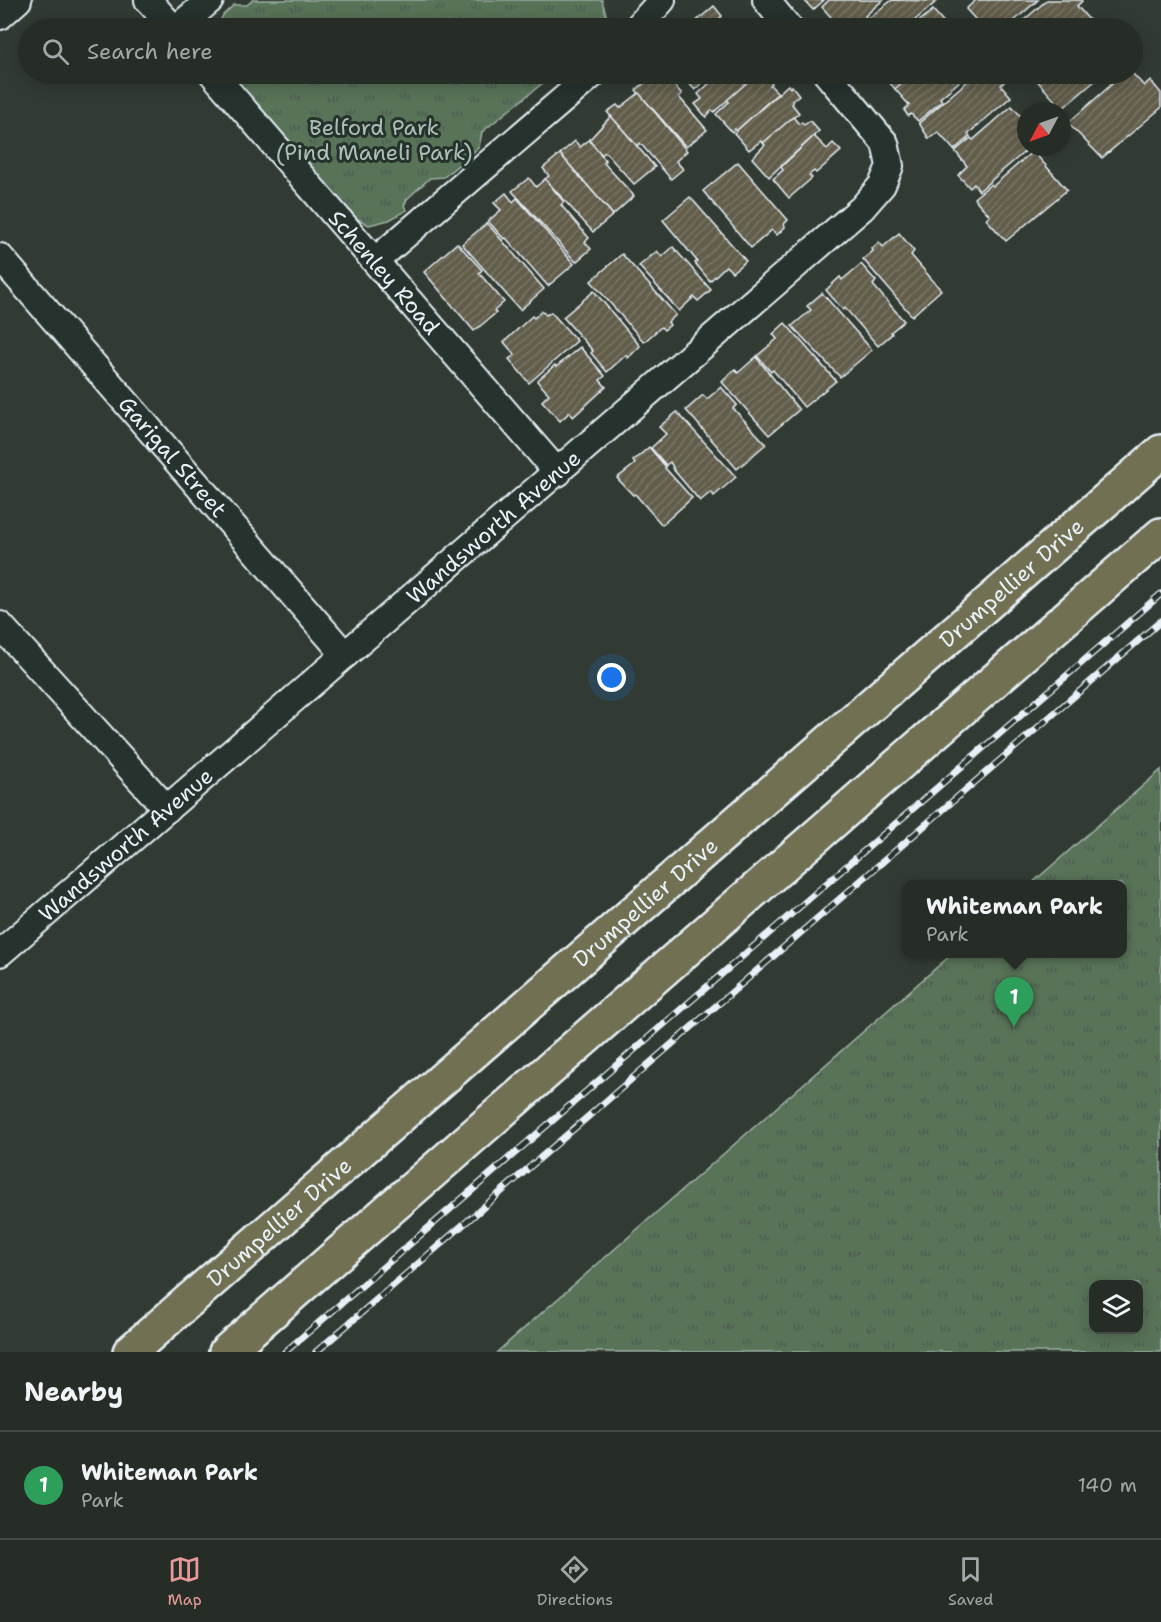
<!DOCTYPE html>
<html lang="en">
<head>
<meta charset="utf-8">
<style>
  :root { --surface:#262c26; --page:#323832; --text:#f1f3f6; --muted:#a4a7a7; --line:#424843; --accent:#e69b98 }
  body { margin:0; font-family:"Shantell Sans",sans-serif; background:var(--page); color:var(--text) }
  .controls { position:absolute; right:18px; bottom:18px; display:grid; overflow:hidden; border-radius:12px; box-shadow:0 3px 15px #0003 }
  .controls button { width:54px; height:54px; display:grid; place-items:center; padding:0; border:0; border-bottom:2px solid var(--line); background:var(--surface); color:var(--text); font:30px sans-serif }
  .compass { position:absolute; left:1017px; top:102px; width:54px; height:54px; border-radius:50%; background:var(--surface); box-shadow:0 3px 15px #0003; rotate:229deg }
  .you { position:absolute; left:612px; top:678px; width:21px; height:21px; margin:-15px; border:4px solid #fff; border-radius:50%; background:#1a73e8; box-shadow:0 0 0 9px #1a73e833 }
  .badge { display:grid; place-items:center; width:39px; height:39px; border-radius:50%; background:var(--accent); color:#fff; font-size:20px; font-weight:700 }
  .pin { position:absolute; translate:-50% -50px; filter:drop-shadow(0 2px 3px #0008) }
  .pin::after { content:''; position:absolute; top:32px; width:21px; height:18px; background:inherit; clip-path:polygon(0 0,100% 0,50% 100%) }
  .popup { position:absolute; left:902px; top:880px; width:225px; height:78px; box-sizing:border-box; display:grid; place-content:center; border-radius:12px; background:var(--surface); filter:drop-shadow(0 2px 4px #0005); font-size:20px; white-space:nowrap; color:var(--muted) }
  .popup b { font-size:22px; color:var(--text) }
  .popup::after { content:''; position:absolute; left:50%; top:100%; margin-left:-12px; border:12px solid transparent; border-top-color:var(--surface) }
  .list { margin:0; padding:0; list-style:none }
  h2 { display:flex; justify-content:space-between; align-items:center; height:78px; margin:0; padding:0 24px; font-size:26px }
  h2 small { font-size:20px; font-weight:400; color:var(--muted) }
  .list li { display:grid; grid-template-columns:39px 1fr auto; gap:18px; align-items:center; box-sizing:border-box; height:108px; padding:0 24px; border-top:2px solid var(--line) }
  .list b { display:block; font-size:22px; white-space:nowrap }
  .list p { margin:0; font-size:20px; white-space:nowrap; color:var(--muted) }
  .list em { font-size:20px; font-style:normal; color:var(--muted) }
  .icon { flex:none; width:33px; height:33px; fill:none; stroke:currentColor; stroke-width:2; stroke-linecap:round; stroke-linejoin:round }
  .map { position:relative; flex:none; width:1161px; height:1352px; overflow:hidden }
  .search { position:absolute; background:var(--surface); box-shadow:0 3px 15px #0003; left:18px; right:18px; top:18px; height:66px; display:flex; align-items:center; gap:15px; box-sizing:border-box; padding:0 21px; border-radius:33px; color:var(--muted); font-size:22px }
  .sheet { height:186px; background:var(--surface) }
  nav { display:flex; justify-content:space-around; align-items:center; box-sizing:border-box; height:84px; border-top:2px solid var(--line); background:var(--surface); font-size:16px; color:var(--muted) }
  nav a { display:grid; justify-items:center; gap:3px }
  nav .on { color:var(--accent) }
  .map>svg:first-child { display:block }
</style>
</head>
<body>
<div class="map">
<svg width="1161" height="1352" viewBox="0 0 1161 1352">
  <defs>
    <pattern id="grass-tufts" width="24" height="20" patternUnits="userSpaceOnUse" patternTransform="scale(1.5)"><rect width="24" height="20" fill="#587359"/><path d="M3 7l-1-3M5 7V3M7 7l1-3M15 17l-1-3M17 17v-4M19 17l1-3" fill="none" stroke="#4e5b51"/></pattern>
    <pattern id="building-hatch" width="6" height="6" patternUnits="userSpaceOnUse" patternTransform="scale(1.5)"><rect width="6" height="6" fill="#625d4b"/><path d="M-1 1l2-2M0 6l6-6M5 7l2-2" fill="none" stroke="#787566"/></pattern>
  </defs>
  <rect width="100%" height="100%" fill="#323b33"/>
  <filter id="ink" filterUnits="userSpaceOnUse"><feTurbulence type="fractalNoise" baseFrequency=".0167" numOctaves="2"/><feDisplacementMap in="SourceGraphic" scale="12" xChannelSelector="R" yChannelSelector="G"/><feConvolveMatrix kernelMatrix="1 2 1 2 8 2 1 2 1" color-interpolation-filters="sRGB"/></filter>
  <g filter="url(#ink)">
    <!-- grass -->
    <g fill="url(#grass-tufts)" stroke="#a0b2a8" stroke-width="1.5" fill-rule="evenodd">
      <polygon points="253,0 602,0 607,18 607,28 217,28 223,15 234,5 247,5"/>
      <polygon points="228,74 562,74 550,83 543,83 482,132 479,147 444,177 430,178 407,199 404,206 407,210 389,220 369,225 354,217"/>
      <path d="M 1161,770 L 1161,1352 L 497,1352 L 952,954 L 1122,954 L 1122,884 L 1031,884 ZM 1094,1284 L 1138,1284 L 1138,1330 L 1094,1330 Z"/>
    </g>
    <!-- building -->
    <g fill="url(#building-hatch)" stroke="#e8f1f8" stroke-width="1.5">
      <polygon points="804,0 824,0 813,10"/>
      <polygon points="829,0 883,0 865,16 867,19 856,28 836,28 834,27 837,24 822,7"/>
      <polygon points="892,0 937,1 906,28 856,28"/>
      <polygon points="976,0 1038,0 1006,28 983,28 966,9"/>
      <polygon points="1047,0 1081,0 1082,1 1077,6 1090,21 1081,28 1015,28"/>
      <polygon points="714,6 722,16 718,20 725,28 688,28"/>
      <polygon points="933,10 948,27 946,28 911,28"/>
      <polygon points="1132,73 1144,86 1150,80 1161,93 1161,108 1102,158 1068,123 1112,84 1109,81 1118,74"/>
      <polygon points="662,74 664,74 682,94 679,97 707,130 686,147 636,90 652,76 656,80"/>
      <polygon points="680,74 716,74 714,76 712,74 695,90"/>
      <polygon points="716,74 757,74 714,112 712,110 706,117 695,104 702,99 698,94 715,78 714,76"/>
      <polygon points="757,74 772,74 774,76 770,80 772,83 770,85 778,93 736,131 735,129 732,132 716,114 729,102 727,100"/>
      <polygon points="882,74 912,74 895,89"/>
      <polygon points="912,74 915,76 918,74 968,74 940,98 942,101 918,121 911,114 908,116 904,110 909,105 895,89"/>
      <polygon points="976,74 1002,74 1007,79 1001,85 1011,97 968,134 970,136 954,150 938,132 929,139 919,123"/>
      <polygon points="1037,74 1103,74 1062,109 1034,77"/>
      <polygon points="788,85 790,88 792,86 799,95 792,101 793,103 792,104 799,113 763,143 761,141 749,150 734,133"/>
      <polygon points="639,93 687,151 676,161 683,169 671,179 640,143 637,146 607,112 617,105 620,108"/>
      <polygon points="1012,106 1026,122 1026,147 1030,147 979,191 974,184 970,188 958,175 967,166 955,151 971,138 973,140"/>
      <polygon points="611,116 655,167 634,184 605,152 602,155 589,140"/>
      <polygon points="793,117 799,124 802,122 804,125 810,121 819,131 769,177 752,158 765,145 763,143"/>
      <polygon points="814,136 827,149 833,143 841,151 816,173 814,171 809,175 812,178 789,198 773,179 783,170 781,167"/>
      <polygon points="589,140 606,161 604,163 634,196 613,215 560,154 575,141 580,147"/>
      <polygon points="1033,151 1067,190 1006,241 986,219 990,216 974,198 991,184 993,186"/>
      <polygon points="560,154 613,215 593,232 545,179 549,176 543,168"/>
      <polygon points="738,162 788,220 784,224 785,227 777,235 772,230 751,248 703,191"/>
      <polygon points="529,178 536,187 545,179 564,202 561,205 589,238 585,242 591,249 576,262 512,191"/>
      <polygon points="506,193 513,202 517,198 574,264 548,286 506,238 504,239 488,221 501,210 494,203"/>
      <polygon points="690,197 746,261 732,272 726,266 710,281 695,263 697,261 663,220"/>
      <polygon points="487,223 544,289 520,310 462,244"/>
      <polygon points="899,233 914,251 911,255 941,290 912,316 863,259 873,251 872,249 879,242 883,247"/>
      <polygon points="457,243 482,270 479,273 504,302 494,311 496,313 474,331 424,272"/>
      <polygon points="673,247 711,290 698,301 694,297 679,311 639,266 657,251 662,257"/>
      <polygon points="622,254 676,315 668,322 670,325 664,330 661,327 644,342 591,281"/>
      <polygon points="861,264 876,281 873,285 904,321 891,332 892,334 878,346 845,308 843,310 826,290 840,277 842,280"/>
      <polygon points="594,291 640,346 628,358 626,355 607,372 591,353 593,351 563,317"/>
      <polygon points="822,293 872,350 840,377 792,326 811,310 807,306"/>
      <polygon points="542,311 546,315 551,312 577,341 529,383 509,359 515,355 504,342 532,316 534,318"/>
      <polygon points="785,323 836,381 804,407 773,370 771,372 757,356 777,339 773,334"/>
      <polygon points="580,347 605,376 600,380 606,387 573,417 570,412 560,421 542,401 549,394 537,381 555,365 556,367"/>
      <polygon points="756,357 799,410 769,435 722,382 735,369 738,373"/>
      <polygon points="721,387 737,405 733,408 766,444 737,469 686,410 703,395 707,399"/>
      <polygon points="677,412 736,477 714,496 711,492 700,501 672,468 673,467 670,462 666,465 651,448 666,434 659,427"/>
      <polygon points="649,447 666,467 665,468 692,498 662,525 635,494 633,495 617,478 635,464 633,461"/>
    </g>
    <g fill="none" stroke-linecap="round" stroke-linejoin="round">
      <!-- minor casing -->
      <g stroke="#e8f1f8" stroke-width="30">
        <g id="minor">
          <polyline points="148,0 173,28"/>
          <polyline points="766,0 789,28"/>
          <polyline points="0,16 18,0"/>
          <polyline points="177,28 210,0"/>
          <polyline points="637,28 662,0"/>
          <path id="s1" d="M 213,74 L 558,473"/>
          <path id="s2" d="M 0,257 L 345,655"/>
          <polyline points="376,260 593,74"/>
          <polyline points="0,625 167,809"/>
          <path id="s3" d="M 0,953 L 862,208 L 882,185 L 890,166 L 885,143 L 827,74"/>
        </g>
      </g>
      <!-- primary casing -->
      <g stroke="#e8f1f8" stroke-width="38">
        <g id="primary">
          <path id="s4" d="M 130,1352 L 1161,452"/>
          <polyline points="226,1352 1161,535"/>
        </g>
      </g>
      <!-- minor -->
      <use href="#minor" stroke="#26332d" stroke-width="26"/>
      <!-- primary -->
      <use href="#primary" stroke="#716f52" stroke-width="33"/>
      <!-- rail casing -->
      <g stroke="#e8f1f8" stroke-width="7">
        <g id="rail">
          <polyline points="285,1352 1161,594"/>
          <polyline points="316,1352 1161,621"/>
        </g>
      </g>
      <!-- rail -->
      <use href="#rail" stroke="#26332d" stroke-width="4.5" stroke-dasharray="14" stroke-linecap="butt"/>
    </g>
  </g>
  <g text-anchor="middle" stroke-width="6" stroke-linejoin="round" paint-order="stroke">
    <!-- park labels -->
    <g font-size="22" fill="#aebfb8" stroke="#26332d">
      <text x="374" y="135">Belford Park<tspan x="374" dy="25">(Pind Maneli Park)</tspan></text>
    </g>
    <!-- street labels -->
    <g font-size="22" fill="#e8f1f8" stroke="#26332d">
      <text dy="8" stroke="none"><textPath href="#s1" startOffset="262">Schenley Road</textPath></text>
      <text dy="8" stroke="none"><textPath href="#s2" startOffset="264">Garigal Street</textPath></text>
      <text dy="8" stroke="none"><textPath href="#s3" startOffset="652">Wandsworth Avenue</textPath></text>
      <text dy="8" stroke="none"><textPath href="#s4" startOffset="1170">Drumpellier Drive</textPath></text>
      <text dy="8" stroke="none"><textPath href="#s3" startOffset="166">Wandsworth Avenue</textPath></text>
      <text dy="8" stroke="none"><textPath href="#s4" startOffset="684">Drumpellier Drive</textPath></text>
      <text dy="8" stroke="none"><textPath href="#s4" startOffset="198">Drumpellier Drive</textPath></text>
    </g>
  </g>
</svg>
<div class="controls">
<button><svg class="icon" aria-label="layers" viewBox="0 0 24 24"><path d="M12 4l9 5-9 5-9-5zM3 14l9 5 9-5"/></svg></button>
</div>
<svg class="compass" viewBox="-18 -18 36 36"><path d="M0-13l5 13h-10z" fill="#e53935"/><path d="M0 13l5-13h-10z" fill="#a4a7a7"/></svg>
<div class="you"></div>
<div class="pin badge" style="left:1014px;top:1027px;background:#2e9e5b">1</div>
<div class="popup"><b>Whiteman Park</b>Park</div>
<div class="search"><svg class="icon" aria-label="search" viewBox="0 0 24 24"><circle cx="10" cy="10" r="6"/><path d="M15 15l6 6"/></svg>Search here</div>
</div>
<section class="sheet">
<h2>Nearby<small></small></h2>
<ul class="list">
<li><span class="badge" style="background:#2e9e5b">1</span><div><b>Whiteman Park</b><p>Park</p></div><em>140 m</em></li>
</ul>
</section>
<nav>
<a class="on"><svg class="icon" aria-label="map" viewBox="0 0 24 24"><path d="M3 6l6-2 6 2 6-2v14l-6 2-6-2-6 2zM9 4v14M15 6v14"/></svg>Map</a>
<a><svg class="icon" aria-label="directions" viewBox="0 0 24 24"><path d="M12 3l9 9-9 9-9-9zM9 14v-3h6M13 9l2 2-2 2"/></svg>Directions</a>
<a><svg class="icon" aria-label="saved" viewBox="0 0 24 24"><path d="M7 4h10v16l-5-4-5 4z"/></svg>Saved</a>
</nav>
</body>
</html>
